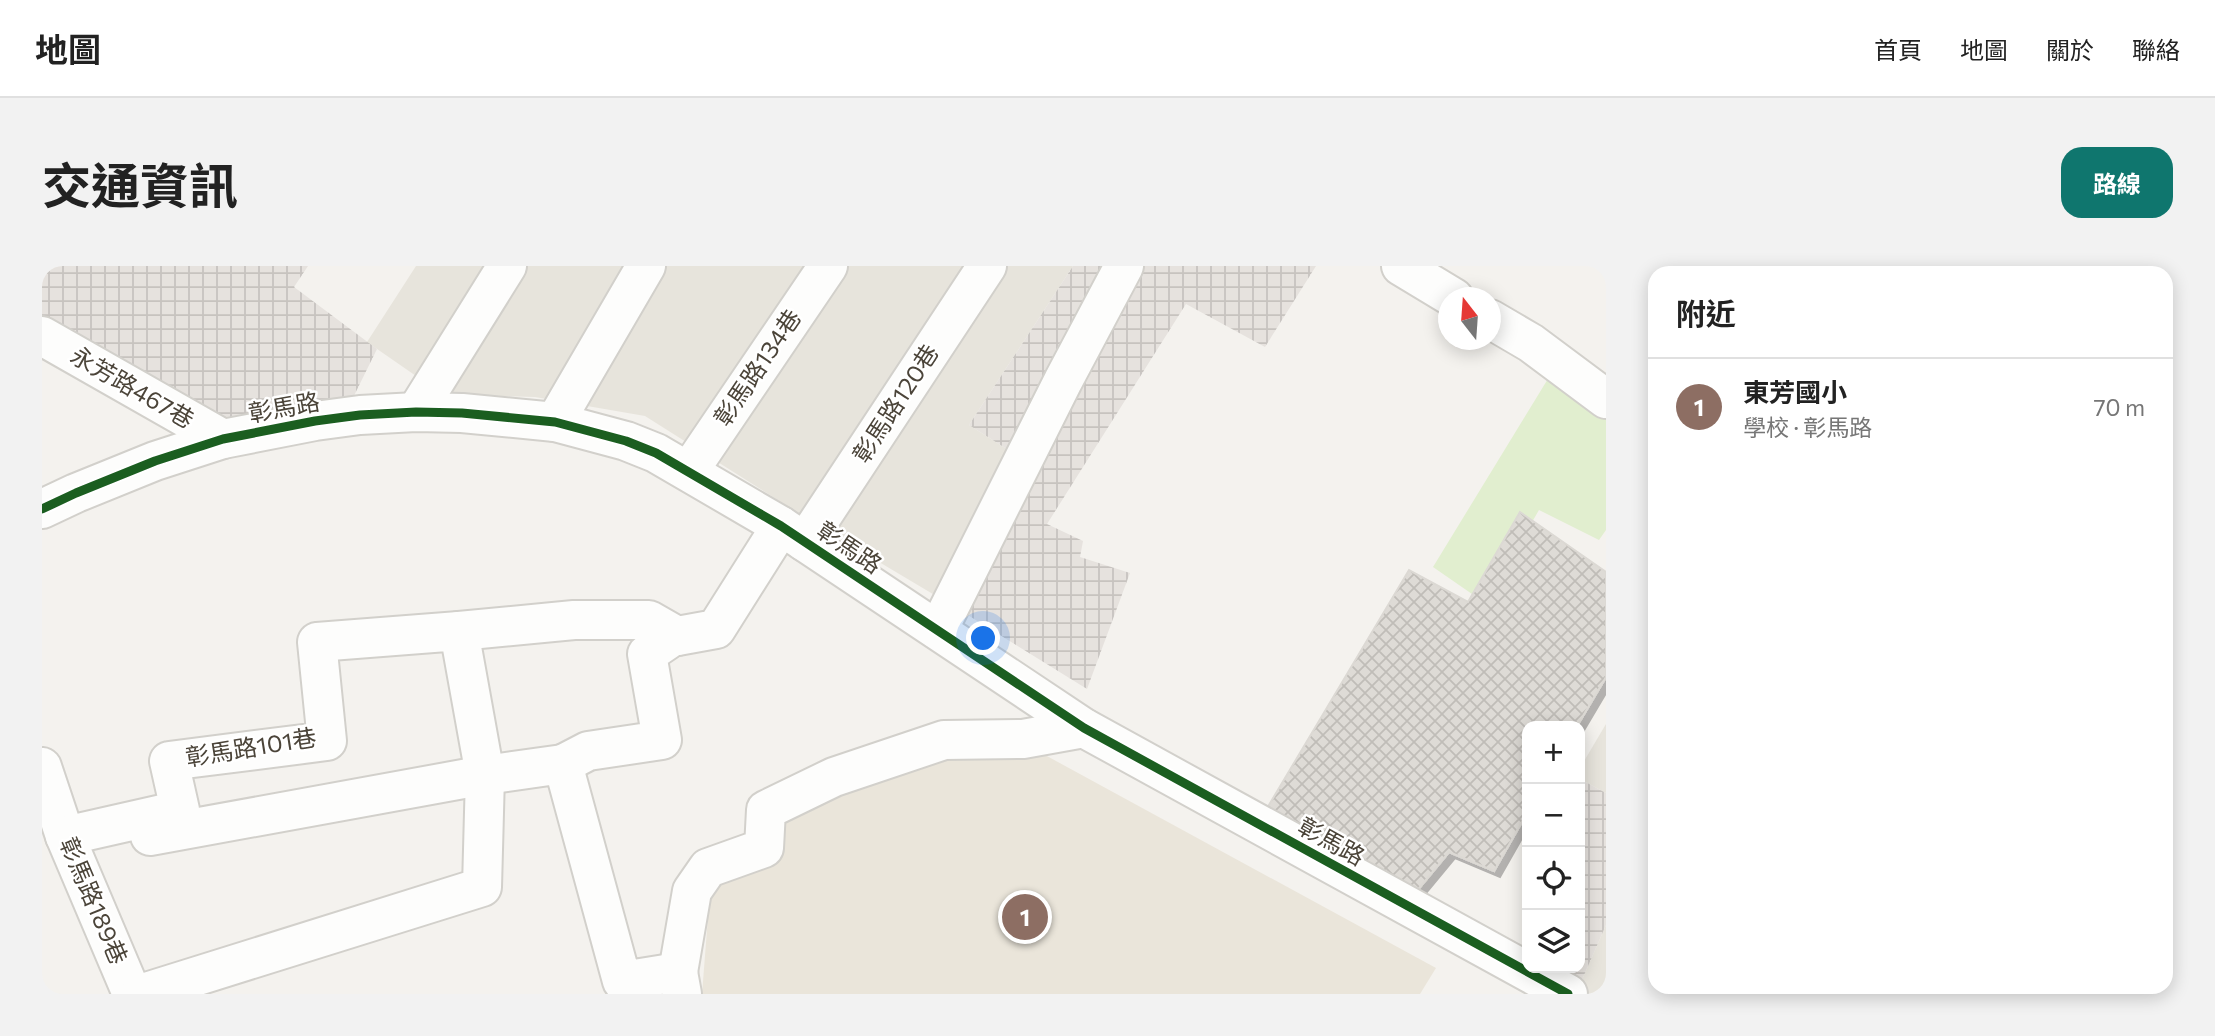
<!DOCTYPE html>
<html lang="zh-TW">
<head>
<meta charset="utf-8">
<style>
  :root { --surface:#fff; --page:#f2f2f2; --text:#222; --muted:#767676; --line:#e0e0e0; --accent:#0f766e }
  body { margin:0; font-family:Commissioner,"Noto Sans TC",sans-serif; background:var(--page); color:var(--text) }
  .controls { position:absolute; right:21px; bottom:21px; display:grid; overflow:hidden; border-radius:14px; box-shadow:0 4px 18px #0003 }
  .controls button { width:63px; height:63px; display:grid; place-items:center; padding:0; border:0; border-bottom:2px solid var(--line); background:var(--surface); color:var(--text); font:35px sans-serif }
  .compass { position:absolute; left:1396px; top:21px; width:63px; height:63px; border-radius:50%; background:var(--surface); box-shadow:0 4px 18px #0003; rotate:343deg }
  .you { position:absolute; left:942px; top:373px; width:24px; height:24px; margin:-18px; border:5px solid #fff; border-radius:50%; background:#1a73e8; box-shadow:0 0 0 10px #1a73e833 }
  .badge { display:grid; place-items:center; width:46px; height:46px; border-radius:50%; background:var(--accent); color:#fff; font-size:23px; font-weight:700 }
  .pin { position:absolute; translate:-50% -50%; border:4px solid #fff; box-shadow:0 2px 7px #0006 }
  .list { margin:0; padding:0; list-style:none }
  h2 { display:flex; justify-content:space-between; align-items:center; height:91px; margin:0; padding:0 28px; font-size:30px }
  h2 small { font-size:23px; font-weight:400; color:var(--muted) }
  .list li { display:grid; grid-template-columns:46px 1fr auto; gap:21px; align-items:center; box-sizing:border-box; height:98px; padding:0 28px; border-top:2px solid var(--line) }
  .list b { display:block; font-size:26px; white-space:nowrap }
  .list p { margin:0; font-size:23px; white-space:nowrap; color:var(--muted) }
  .list em { font-size:23px; font-style:normal; color:var(--muted) }
  .icon { flex:none; width:38px; height:38px; fill:none; stroke:currentColor; stroke-width:2; stroke-linecap:round; stroke-linejoin:round }
  .map { position:relative; flex:none; width:1564px; height:728px; overflow:hidden; border-radius:21px }
  header { display:flex; align-items:center; gap:42px; box-sizing:border-box; height:98px; padding:0 35px; background:var(--surface); border-bottom:2px solid var(--line) }
  header strong { font-size:33px }
  nav { display:flex; gap:38px; margin-inline-start:auto; font-size:24px }
  .intro { display:flex; align-items:center; justify-content:space-between; box-sizing:border-box; height:168px; padding:0 42px }
  h1 { margin:0; font-size:49px }
  .button { padding:18px 32px; border-radius:21px; background:var(--accent); color:#fff; font-size:24px; font-weight:700 }
  main { display:flex; gap:42px; padding:0 42px }
  aside { flex:1; background:var(--surface); border-radius:21px; box-shadow:0 4px 18px #0003 }
  .map>svg:first-child { display:block }
</style>
</head>
<body>
<header>
<strong>地圖</strong>
<nav><a>首頁</a><a>地圖</a><a>關於</a><a>聯絡</a></nav>
</header>
<div class="intro"><h1>交通資訊</h1><a class="button">路線</a></div>
<main>
<div class="map">
<svg width="1564" height="728" viewBox="0 0 1564 728">
  <defs>
    <pattern id="industrial-grid" width="8" height="8" patternUnits="userSpaceOnUse" patternTransform="scale(1.75)"><rect width="8" height="8" fill="#e6e2de"/><path d="M0 4h8M4 0v8" fill="none" stroke="#c7c3bf"/></pattern>
    <pattern id="building-cross-hatch" width="8" height="8" patternUnits="userSpaceOnUse" patternTransform="scale(1.75)"><rect width="8" height="8" fill="#dedbd6"/><path d="M0 0l8 8M0 8l8-8" fill="none" stroke="#c0bdb8"/></pattern>
    <filter id="shadow"><feDropShadow dx="6" dy="6" stdDeviation="0" flood-color="#0004"/></filter>
  </defs>
  <rect width="100%" height="100%" fill="#f4f2ee"/>
  <!-- residential -->
  <g fill="#e7e4dc">
    <polygon points="374,0 1031,0 927,159 971,187 916,343 780,262 603,150 493,131 400,128 325,76"/>
    <polygon points="1564,458 1564,527 1538,513 1538,502"/>
    <polygon points="1564,659 1564,728 1548,728 1536,723"/>
  </g>
  <!-- industrial -->
  <g fill="url(#industrial-grid)">
    <polygon points="0,0 266,0 252,21 335,83 305,144 205,157 145,142 0,58"/>
    <polygon points="1031,0 1274,0 1223,81 1144,38 1005,258 1041,275 1038,291 1088,307 1045,423 916,343 971,187 927,159"/>
    <polygon points="1538,513 1564,527 1564,659 1536,723 1501,702 1538,702"/>
  </g>
  <!-- education -->
  <polygon fill="#eae5da" points="992,483 1394,702 1378,728 660,728 670,600 773,524 913,486"/>
  <!-- green -->
  <polygon fill="#e1eecf" points="1512,103 1564,137 1564,264 1557,274 1497,244 1443,337 1391,301"/>
  <!-- building -->
  <polygon fill="url(#building-cross-hatch)" stroke="#dcd9d4" stroke-width="2" filter="url(#shadow)" points="1478,246 1564,306 1564,411 1535,460 1485,460 1485,547 1452,605 1407,586 1369,632 1221,549 1367,304 1426,336"/>
  <g fill="none" stroke-linecap="round" stroke-linejoin="round">
    <!-- minor casing -->
    <g stroke="#d2d0cb" stroke-width="42">
      <g id="minor">
        <polyline points="1359,0 1412,32"/>
        <polyline points="1448,53 1489,77 1564,133"/>
        <polyline points="0,70 181,173"/>
        <polyline points="374,146 465,0"/>
        <polyline points="513,156 604,0"/>
        <polyline points="647,205 786,0"/>
        <polyline points="0,243 34,227 113,195 181,173 273,155 318,149 374,146 420,147 513,156 584,175 614,187 739,260 1042,462 1526,728"/>
        <polyline points="763,276 945,0"/>
        <polyline points="896,364 1021,115 1082,0"/>
        <polyline points="417,365 532,354 607,354 635,370"/>
        <polyline points="521,498 546,485 620,474 605,388 630,371 674,363 739,260"/>
        <polyline points="0,501 23,570 90,728"/>
        <polyline points="23,570 138,544 127,495 285,475 275,376 417,365 443,509 440,621 98,728"/>
        <polyline points="108,570 443,509 521,498 580,715 636,706 640,728"/>
        <polyline points="636,706 650,625 666,602 722,582 724,544 792,511 902,474 981,473 1042,462"/>
      </g>
    </g>
    <!-- minor -->
    <use href="#minor" stroke="#fdfdfc" stroke-width="38"/>
    <!-- cycleway casing -->
    <g stroke="#fff" stroke-width="13">
      <polyline id="cycleway" points="0,243 34,227 113,195 181,173 273,155 318,149 374,146 420,147 513,156 584,175 614,187 739,260 1042,462 1526,728"/>
    </g>
    <!-- cycleway -->
    <use href="#cycleway" stroke="#1b5e20" stroke-width="9"/>
  </g>
  <g text-anchor="middle" stroke-width="5" stroke-linejoin="round" paint-order="stroke">
    <!-- street labels -->
    <g font-size="24" fill="#4b4439" stroke="#fff">
      <text transform="translate(716 102) rotate(-56)" y="8">彰馬路134巷</text>
      <text transform="translate(90 122) rotate(30)" y="8">永芳路467巷</text>
      <text transform="translate(854 138) rotate(-57)" y="8">彰馬路120巷</text>
      <text transform="translate(242 142) rotate(-10)" y="8">彰馬路</text>
      <text transform="translate(807 282) rotate(34)" y="8">彰馬路</text>
      <text transform="translate(209 482) rotate(-9)" y="8">彰馬路101巷</text>
      <text transform="translate(1289 576) rotate(29)" y="8">彰馬路</text>
      <text transform="translate(51 635) rotate(67)" y="8">彰馬路189巷</text>
    </g>
  </g>
</svg>
<div class="controls">
<button>+</button>
<button>−</button>
<button><svg class="icon" aria-label="locate" viewBox="0 0 24 24"><circle cx="12" cy="12" r="6"/><path d="M12 2v4M12 18v4M2 12h4M18 12h4"/></svg></button>
<button><svg class="icon" aria-label="layers" viewBox="0 0 24 24"><path d="M12 4l9 5-9 5-9-5zM3 14l9 5 9-5"/></svg></button>
</div>
<svg class="compass" viewBox="-18 -18 36 36"><path d="M0-13l5 13h-10z" fill="#e53935"/><path d="M0 13l5-13h-10z" fill="#767676"/></svg>
<div class="you"></div>
<div class="pin badge" style="left:983px;top:651px;background:#8d6e63">1</div>
</div>
<aside>
<h2>附近<small></small></h2>
<ul class="list">
<li><span class="badge" style="background:#8d6e63">1</span><div><b>東芳國小</b><p>學校 · 彰馬路</p></div><em>70 m</em></li>
</ul>
</aside>
</main>
</body>
</html>
